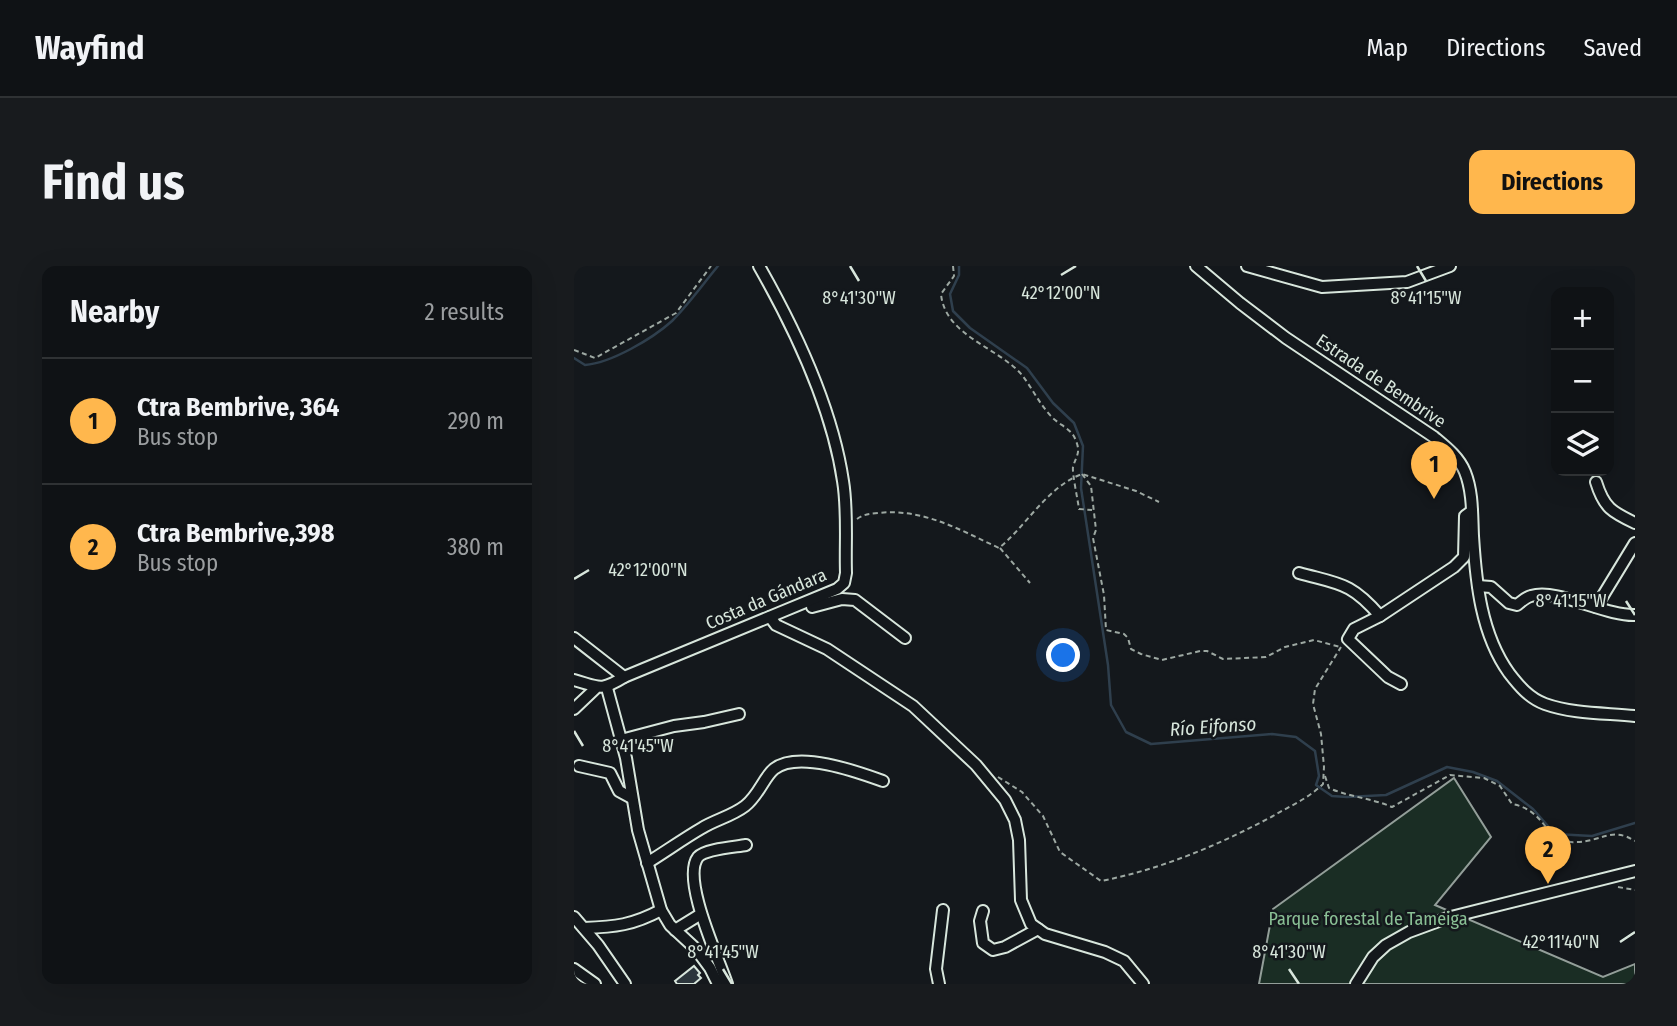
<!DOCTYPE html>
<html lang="en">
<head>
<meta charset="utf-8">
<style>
  :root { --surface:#0f1215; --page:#181b1e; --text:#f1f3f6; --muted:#9b9ea0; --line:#2f3234; --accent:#ffb74d }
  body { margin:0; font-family:"Fira Sans Condensed",sans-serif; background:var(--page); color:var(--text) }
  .controls { position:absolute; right:21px; top:21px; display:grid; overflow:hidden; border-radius:14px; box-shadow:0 7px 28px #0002 }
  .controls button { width:63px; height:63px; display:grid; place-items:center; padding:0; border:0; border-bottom:2px solid var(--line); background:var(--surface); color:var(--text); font:35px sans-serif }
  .you { position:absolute; left:490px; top:390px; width:24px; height:24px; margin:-18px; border:5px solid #fff; border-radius:50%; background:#1a73e8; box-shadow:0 0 0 10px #1a73e833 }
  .badge { display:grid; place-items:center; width:46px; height:46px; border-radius:50%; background:var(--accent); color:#111; font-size:23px; font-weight:700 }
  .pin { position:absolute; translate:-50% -58px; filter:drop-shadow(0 2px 4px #0008) }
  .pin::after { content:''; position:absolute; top:37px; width:24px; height:21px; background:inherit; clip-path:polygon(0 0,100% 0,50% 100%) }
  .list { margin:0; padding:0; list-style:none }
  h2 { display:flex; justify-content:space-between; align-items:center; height:91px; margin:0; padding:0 28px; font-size:30px }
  h2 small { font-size:23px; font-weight:400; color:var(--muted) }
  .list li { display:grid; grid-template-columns:46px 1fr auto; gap:21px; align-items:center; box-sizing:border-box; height:126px; padding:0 28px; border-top:2px solid var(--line) }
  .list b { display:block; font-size:26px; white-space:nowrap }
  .list p { margin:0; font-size:23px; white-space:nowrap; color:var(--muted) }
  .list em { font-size:23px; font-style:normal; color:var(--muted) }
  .icon { flex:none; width:38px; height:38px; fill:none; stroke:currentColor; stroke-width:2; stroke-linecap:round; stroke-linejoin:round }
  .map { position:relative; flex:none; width:1061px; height:718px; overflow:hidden; border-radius:14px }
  header { display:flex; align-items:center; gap:42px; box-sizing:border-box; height:98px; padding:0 35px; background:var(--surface); border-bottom:2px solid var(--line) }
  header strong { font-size:33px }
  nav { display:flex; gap:38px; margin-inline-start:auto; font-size:24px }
  .intro { display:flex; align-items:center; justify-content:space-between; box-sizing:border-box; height:168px; padding:0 42px }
  h1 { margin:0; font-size:49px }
  .button { padding:18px 32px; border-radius:14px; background:var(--accent); color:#111; font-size:24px; font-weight:700 }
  main { display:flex; gap:42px; padding:0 42px }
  aside { flex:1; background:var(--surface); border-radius:14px; box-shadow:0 7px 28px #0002 }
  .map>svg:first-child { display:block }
</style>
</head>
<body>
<header>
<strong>Wayfind</strong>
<nav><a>Map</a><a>Directions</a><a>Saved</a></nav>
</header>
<div class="intro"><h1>Find us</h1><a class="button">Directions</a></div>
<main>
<aside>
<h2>Nearby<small>2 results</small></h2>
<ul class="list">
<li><span class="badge">1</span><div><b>Ctra Bembrive, 364</b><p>Bus stop</p></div><em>290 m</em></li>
<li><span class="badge">2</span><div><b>Ctra Bembrive,398</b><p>Bus stop</p></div><em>380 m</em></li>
</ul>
</aside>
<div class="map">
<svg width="1061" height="718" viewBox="0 0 1061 718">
  <rect width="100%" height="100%" fill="#14181c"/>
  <!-- green -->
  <polygon fill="#1a2d24" stroke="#939e99" stroke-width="2" points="880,512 917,571 861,639 1029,711 1061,698 1061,718 685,718 699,643"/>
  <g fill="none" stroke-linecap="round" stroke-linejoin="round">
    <!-- stream -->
    <g stroke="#2f3f4d" stroke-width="2.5">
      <polyline points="385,0 385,9 376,28 379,45 396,62 453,102 479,137 500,157 509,180 507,222 534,399 537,439 552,466 577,478 698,468 722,471 741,485 745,510 742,519 758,530 773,531 812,529 873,501 899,506 923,515 959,543 981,568 1018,570 1061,557"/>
      <path d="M 0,92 L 11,99 C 37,97 78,73 98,55 C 115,38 129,18 144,0"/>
    </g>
  </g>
  <!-- building -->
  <polygon fill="#2c363c" stroke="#d8e6dc" stroke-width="2" points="120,700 126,707 124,709 127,712 120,718 103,718 101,715"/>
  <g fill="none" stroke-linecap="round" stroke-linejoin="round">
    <!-- minor casing -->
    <g stroke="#d8e6dc" stroke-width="14">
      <g id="minor">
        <path d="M 622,0 L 666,37 L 712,72 L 860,171 C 872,181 885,191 891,206 C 899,226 898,249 899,270 C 902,317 907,368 935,407 C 945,420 955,432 971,438 C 999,448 1032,447 1061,450"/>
        <polyline points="673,0 748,21 833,16 876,0"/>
        <path d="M 1022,216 C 1030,242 1038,246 1061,257"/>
        <path d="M 725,307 C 765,318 777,316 806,350"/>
        <path d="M 904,320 L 917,321 L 935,337 L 943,339 C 947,336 952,331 957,330 C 984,322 1031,350 1061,349"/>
        <polyline points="238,341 268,333 281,334 331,372"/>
        <polyline points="1022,341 1061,277"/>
        <polyline points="196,351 202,359 253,383 339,440 402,499 431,534 441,554 445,574 447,634 457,658 471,668 531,686 550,695 569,718"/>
        <path d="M 0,372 L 50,411 C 26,426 25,421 0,414"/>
        <path d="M 50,411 L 263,323 L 270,317 L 272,307 C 271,277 274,245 269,215 C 258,141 222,65 185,0"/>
        <polyline points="827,418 814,411 774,373 780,363 806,350 880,301 890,291 891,250 898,245"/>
        <polyline points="33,422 52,492 64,564 87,644 96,659 122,683 136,702 144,718"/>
        <polyline points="0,443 21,423"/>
        <polyline points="47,474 100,460 130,456 165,448"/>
        <polyline points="5,500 36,507 45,525 58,532"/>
        <path d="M 73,597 C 91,586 109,573 128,562 C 141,554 158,550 171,540 C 185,529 190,511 200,503 C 224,484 284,506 309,515"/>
        <polyline points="409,645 406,655 409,677 419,684 431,681 464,663"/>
        <polyline points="0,651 24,679 51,718"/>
        <path d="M 10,662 C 41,661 59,659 87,644"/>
        <polyline points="101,664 127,648"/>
        <polyline points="0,703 21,718"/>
        <path d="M 153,718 C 145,693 107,613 124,591 C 131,583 161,581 172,579"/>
        <polyline points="365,718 362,703 369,644"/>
        <polyline points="782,718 799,691 812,679 835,666 873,652 1061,605"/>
      </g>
    </g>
    <!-- path -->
    <g stroke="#9da8a2" stroke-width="2" stroke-dasharray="5 3.5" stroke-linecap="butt">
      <path d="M 379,0 L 380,10 L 367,28 C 371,70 424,81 448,109 C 458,122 465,137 476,149 C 484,159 498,162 502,175 C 507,187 502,190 499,201 C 498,207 504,235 505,243 L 518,244"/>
      <polyline points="0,84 21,92 102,47 137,0"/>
      <polyline points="508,208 517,220 522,264 519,272 530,329 532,364 550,368 554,372 557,383 567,388 588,394 626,385 633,385 649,393 692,391 711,381 740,374 766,381"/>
      <path d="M 283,253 C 290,248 296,248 304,247 C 349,242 386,264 425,282 C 454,258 473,221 508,208 L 562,225 L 585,236"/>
      <polyline points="426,282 456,317"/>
      <path d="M 751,510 L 755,522 C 775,531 797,532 818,541 L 876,509 L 910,512 L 926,520 L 938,538 C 960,542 968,556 980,572 C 987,574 995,577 1002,576 C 1027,576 1037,560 1061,575"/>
      <path d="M 424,511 L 448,526 L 469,550 L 486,586 L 527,615 C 588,603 645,579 699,550 C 716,540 735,532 749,518 L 750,501 L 747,468 L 739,438 L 741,423 L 767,381"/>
      <polyline points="1044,621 1061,624"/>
    </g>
    <!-- minor -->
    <use href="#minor" stroke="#14181c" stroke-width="10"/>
  </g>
  <!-- ticks -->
  <path fill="none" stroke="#d8e6dc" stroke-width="2.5" d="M 276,0 L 285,15M 843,0 L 852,15M 487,9 L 502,0M 0,313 L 15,304M 1052,335 L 1061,349M 0,465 L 9,480M 1046,676 L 1061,666M 149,703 L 158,718M 715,703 L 725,718"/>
  <g text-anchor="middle" stroke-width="5" stroke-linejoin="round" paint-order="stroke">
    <!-- street labels -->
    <g font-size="18" fill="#d8e6dc" stroke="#14181c">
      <text transform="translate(807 115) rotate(34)" y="6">Estrada de Bembrive</text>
      <text transform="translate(192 333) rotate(-23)" y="6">Costa da Gándara</text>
    </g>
    <!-- park labels -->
    <g font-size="18" fill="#8ac095" stroke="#14181c">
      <text x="794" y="659">Parque forestal de Tameiga</text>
    </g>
    <!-- water labels -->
    <g font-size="19" font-style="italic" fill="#d8e6dc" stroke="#14181c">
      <text transform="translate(639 460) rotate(-4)" y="7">Río Eifonso</text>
    </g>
  </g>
  <g font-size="18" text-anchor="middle" fill="#d8e6dc" stroke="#14181c" stroke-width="5" stroke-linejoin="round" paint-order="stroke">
    <text x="487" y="33">42°12'00"N</text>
    <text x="285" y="38">8°41'30"W</text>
    <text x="852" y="38">8°41'15"W</text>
    <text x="74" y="310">42°12'00"N</text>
    <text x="997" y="341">8°41'15"W</text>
    <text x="64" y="486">8°41'45"W</text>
    <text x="987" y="682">42°11'40"N</text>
    <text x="149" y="692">8°41'45"W</text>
    <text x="715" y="692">8°41'30"W</text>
  </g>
</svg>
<div class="controls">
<button>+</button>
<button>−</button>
<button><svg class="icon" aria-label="layers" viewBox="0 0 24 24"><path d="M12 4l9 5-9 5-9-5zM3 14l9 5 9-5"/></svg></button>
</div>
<div class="you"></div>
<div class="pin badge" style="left:860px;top:233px">1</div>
<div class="pin badge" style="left:974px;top:618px">2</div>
</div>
</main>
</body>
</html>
